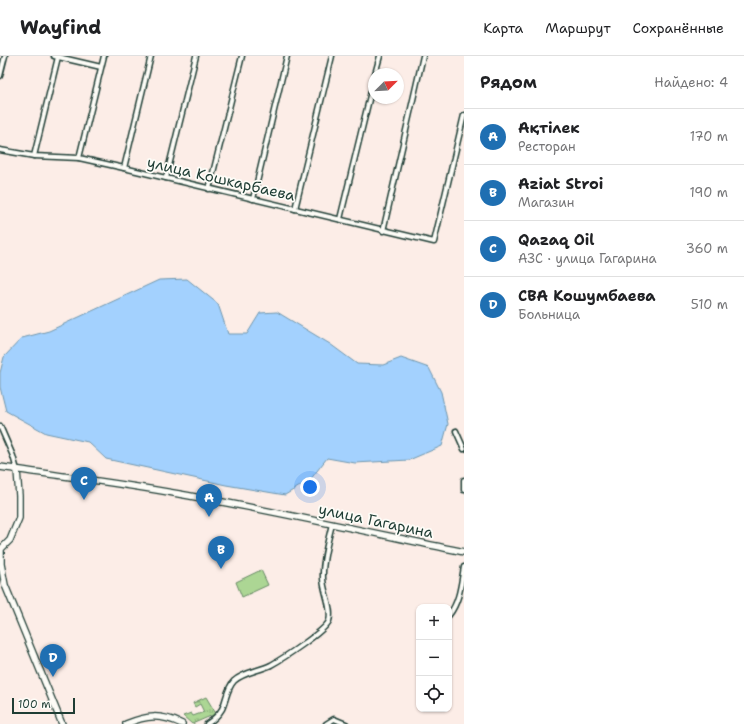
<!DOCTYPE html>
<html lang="ru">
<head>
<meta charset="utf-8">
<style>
  :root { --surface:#fff; --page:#f6f6f6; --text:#202124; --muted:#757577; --line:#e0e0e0; --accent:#1f6fb2 }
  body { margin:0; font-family:"Shantell Sans",sans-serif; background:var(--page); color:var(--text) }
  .controls { position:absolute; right:12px; bottom:12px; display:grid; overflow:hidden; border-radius:8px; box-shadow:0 1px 3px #0004 }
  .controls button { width:36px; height:36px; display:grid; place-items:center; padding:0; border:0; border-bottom:1px solid var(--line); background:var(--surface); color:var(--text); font:20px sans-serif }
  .compass { position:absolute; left:368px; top:12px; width:36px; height:36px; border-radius:50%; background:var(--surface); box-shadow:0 1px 3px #0004; rotate:66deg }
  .scale { position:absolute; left:12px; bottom:10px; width:63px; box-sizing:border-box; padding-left:4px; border:2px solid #1f3d34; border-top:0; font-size:11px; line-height:14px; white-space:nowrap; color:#1f3d34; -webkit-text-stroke:3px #fdfcf7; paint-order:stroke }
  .you { position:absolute; left:310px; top:431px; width:14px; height:14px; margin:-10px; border:3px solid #fff; border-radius:50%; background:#1a73e8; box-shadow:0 0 0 6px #1a73e833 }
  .badge { display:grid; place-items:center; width:26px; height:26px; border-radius:50%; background:var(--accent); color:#fff; font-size:13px; font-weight:700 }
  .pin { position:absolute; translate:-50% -33px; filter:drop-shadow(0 1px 2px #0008) }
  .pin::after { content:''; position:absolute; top:21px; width:14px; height:12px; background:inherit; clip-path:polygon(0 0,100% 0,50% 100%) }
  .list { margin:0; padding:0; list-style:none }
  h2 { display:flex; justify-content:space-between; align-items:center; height:52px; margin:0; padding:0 16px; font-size:17px }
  h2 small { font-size:13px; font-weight:400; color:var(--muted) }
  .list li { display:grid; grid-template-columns:26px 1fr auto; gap:12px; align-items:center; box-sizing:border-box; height:56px; padding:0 16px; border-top:1px solid var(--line) }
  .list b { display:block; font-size:15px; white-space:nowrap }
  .list p { margin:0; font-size:13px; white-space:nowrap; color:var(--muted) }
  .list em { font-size:13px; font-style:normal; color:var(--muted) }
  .icon { flex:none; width:22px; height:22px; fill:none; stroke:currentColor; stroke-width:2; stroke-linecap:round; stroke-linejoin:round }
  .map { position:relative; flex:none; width:464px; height:668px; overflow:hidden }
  header { display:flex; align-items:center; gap:24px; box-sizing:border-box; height:56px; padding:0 20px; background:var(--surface); border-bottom:1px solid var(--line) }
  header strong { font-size:19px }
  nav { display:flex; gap:22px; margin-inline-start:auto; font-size:14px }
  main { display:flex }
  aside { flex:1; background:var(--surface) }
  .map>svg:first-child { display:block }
</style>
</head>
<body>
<header>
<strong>Wayfind</strong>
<nav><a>Карта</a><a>Маршрут</a><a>Сохранённые</a></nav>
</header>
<main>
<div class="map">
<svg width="464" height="668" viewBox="0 0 464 668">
  <defs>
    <pattern id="grass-tufts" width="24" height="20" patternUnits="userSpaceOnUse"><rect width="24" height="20" fill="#acd694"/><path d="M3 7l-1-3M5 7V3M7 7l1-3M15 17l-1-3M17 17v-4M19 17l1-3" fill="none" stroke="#8baf7a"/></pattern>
  </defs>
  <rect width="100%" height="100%" fill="#fcede7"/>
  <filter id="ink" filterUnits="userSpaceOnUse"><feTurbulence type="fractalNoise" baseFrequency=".025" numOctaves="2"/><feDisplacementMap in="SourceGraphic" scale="8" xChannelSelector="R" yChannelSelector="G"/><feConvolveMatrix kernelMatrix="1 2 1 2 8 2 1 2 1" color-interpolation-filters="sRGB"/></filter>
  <g filter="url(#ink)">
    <!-- grass -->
    <polygon fill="url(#grass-tufts)" stroke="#668a64" points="206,641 215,656 213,659 192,668 183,660 191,657 193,660 204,656 200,648 195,651 193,647"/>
    <!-- garden -->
    <polygon fill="#acd694" stroke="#668a64" points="261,514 268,529 242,541 236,526"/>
    <!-- water -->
    <polygon fill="#a3d1fe" stroke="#6e96ad" points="187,223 218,248 228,278 247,278 260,257 277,256 330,288 357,308 383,309 401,302 429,312 441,336 448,368 442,390 409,404 355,407 327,402 310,424 285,439 226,429 106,403 88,386 46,377 6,355 0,331 0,317 4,301 22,282 49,275 159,224"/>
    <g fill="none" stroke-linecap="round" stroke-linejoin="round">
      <!-- street casing -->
      <g stroke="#1f3d34" stroke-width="7">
        <g id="street">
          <polyline points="54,0 101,11"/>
          <polyline points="375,18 380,0"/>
          <polyline points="0,20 5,0"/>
          <polyline points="0,94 34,100 79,102 124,112 434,186 464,59"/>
          <polyline points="34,100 58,1"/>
          <polyline points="79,102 104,0"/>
          <polyline points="124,112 151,0"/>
          <polyline points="166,122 196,0"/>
          <polyline points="209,133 242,0"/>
          <polyline points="253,143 287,0"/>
          <polyline points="295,153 332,0"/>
          <polyline points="340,163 374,23"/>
          <polyline points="383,175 423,0"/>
          <polyline points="0,370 13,400 17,414"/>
          <polyline points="456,375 464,393"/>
          <polyline points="464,424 464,434"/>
          <path d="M 449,559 C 460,545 461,527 464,511"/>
          <path d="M 207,668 C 213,664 218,660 222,653 C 226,645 227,632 234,625 C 244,616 259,615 271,609 C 282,603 325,575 329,565 C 333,553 323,535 323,522 C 322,505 328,485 332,468"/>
          <polyline points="326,668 334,663 346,668"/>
        </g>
      </g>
      <!-- secondary casing -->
      <g stroke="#1f3d34" stroke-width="8">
        <g id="secondary">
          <path d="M 0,411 C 60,420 120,427 179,438 C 275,455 369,476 464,496"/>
          <polyline points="17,414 19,440 19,462 10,484 1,493 1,508 5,529 62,668"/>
          <path d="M 126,668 C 147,659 161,658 182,668"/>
        </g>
      </g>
      <!-- street -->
      <use href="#street" stroke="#fdfcf7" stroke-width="4"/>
      <!-- secondary -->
      <use href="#secondary" stroke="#fdfcf7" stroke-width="5.5"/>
    </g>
  </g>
  <g text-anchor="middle" stroke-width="3.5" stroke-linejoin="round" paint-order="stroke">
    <!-- street labels -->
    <g font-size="15" fill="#1f3d34" stroke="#fdfcf7">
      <text transform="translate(221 123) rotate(13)" y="5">улица Кошкарбаева</text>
      <text transform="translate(376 465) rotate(12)" y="5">улица Гагарина</text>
    </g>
  </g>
</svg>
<div class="controls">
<button>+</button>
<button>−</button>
<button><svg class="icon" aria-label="locate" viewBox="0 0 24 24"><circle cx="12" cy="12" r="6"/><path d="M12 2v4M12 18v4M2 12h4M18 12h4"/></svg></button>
</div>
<svg class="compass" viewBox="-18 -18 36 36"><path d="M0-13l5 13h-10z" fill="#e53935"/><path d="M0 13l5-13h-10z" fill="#757577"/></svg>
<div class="scale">100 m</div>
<div class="you"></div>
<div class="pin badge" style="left:209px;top:461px">A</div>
<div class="pin badge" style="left:221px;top:513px">B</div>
<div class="pin badge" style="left:84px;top:444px">C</div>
<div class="pin badge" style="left:53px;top:621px">D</div>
</div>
<aside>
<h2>Рядом<small>Найдено: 4</small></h2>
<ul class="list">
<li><span class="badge">A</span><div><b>Ақтілек</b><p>Ресторан</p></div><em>170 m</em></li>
<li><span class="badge">B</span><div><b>Aziat Stroi</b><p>Магазин</p></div><em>190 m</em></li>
<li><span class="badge">C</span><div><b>Qazaq Oil</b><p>АЗС · улица Гагарина</p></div><em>360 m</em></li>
<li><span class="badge">D</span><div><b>СВА Кошумбаева</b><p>Больница</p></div><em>510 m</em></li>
</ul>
</aside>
</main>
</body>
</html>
